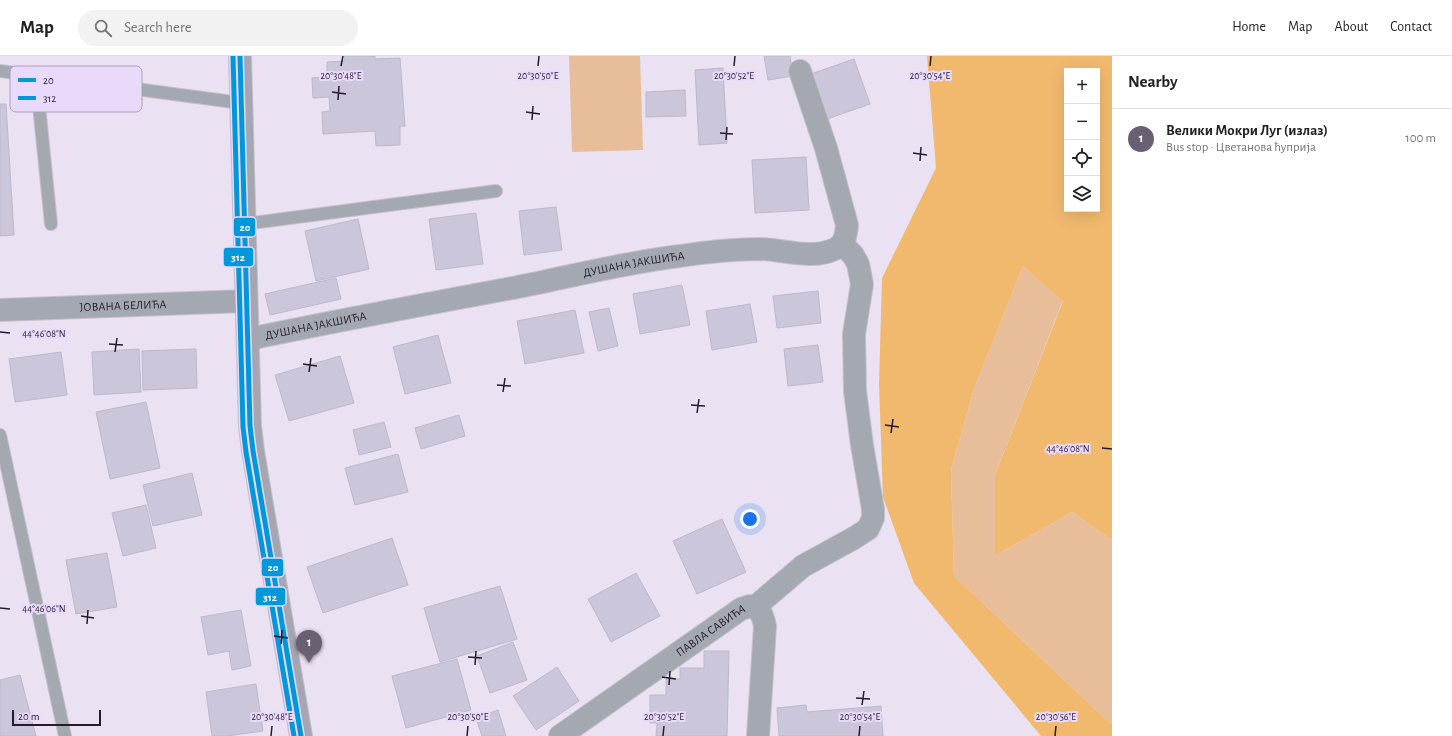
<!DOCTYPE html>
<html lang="en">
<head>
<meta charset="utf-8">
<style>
  :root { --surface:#fff; --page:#f2f2f2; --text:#222; --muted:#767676; --line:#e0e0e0; --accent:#6a6074 }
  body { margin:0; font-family:"Alegreya Sans",sans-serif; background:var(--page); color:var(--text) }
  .controls { position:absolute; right:12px; top:12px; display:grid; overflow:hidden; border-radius:0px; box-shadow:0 4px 16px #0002 }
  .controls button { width:36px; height:36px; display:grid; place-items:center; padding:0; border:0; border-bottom:1px solid var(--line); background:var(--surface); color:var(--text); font:20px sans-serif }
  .scale { position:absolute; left:12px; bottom:10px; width:89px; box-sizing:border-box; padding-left:4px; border:2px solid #251b2f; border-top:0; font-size:11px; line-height:14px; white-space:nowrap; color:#251b2f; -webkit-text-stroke:3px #e9d9fb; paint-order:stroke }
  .you { position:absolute; left:750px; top:463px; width:14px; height:14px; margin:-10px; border:3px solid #fff; border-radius:50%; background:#1a73e8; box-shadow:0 0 0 6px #1a73e833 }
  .badge { display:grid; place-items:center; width:26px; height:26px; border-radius:50%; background:var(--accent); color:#fff; font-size:13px; font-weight:700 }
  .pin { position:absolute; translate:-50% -33px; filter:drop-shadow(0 1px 2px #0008) }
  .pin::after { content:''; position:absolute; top:21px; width:14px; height:12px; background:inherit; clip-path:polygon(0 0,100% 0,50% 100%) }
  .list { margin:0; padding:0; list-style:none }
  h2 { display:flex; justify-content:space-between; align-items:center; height:52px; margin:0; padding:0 16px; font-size:17px }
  h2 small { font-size:13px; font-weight:400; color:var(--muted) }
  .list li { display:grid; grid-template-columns:26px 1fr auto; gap:12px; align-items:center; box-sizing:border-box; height:60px; padding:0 16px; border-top:1px solid var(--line) }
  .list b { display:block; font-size:15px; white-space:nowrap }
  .list p { margin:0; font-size:13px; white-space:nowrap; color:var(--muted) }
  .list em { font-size:13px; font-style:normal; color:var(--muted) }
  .icon { flex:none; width:22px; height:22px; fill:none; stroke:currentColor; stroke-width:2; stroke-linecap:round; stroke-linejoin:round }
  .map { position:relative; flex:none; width:1112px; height:680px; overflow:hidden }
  header { display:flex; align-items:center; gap:24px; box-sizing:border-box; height:56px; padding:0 20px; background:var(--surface); border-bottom:1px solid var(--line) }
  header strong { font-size:19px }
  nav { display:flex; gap:22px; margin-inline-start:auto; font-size:14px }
  .search { width:280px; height:36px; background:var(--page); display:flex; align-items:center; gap:10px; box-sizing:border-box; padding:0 14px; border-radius:22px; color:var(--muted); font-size:15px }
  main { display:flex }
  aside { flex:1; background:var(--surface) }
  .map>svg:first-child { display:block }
</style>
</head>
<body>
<header>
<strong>Map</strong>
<div class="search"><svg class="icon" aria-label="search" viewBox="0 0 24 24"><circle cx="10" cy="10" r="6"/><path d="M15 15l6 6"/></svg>Search here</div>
<nav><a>Home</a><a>Map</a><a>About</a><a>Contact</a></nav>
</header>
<main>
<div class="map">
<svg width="1112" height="680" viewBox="0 0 1112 680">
  <rect width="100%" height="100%" fill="#eae1f3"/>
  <!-- green -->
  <g fill="#e8bd99">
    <polygon points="569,0 640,0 643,94 572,96"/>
    <polygon points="1023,210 1063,244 995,419 995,500 1072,456 1112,484 1112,669 954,520 951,414 974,333"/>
  </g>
  <!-- forest -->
  <path fill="#f1b96e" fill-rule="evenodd" d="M 927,0 L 1112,0 L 1112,484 L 1072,456 L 995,500 L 995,419 L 1063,245 L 1023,210 L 974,333 L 951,414 L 954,520 L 1112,669 L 1112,680 L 1041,680 L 914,527 L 883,441 L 879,328 L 882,222 L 936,112 ZM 1067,15 L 1097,15 L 1097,153 L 1067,153 Z"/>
  <!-- building -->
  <g fill="#cbc6d9" stroke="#bdb8cb">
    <polygon points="344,0 375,0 375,3 400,2 405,70 400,70 400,89 376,90 375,75 323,78 322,56 330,55 329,41 313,42 312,22 327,21 327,6 345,5"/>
    <polygon points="764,0 790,0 793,20 768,24"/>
    <polygon points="854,3 870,48 827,63 811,18"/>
    <polygon points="723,12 727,87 699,89 695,14"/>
    <polygon points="685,34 686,60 646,61 646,36"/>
    <polygon points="0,48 6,48 14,179 0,180"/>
    <polygon points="806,101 809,154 755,157 752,104"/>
    <polygon points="556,151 562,194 524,199 519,155"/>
    <polygon points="476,157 483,208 436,214 429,163"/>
    <polygon points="358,163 369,213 316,225 305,175"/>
    <polygon points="336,222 341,243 270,259 265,238"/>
    <polygon points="682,229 690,269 640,278 633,238"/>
    <polygon points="818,235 821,267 777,272 773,240"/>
    <polygon points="750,248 757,286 712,294 706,255"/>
    <polygon points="609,252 618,290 598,295 589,256"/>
    <polygon points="575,254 584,297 525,308 517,265"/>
    <polygon points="438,279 451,327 405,338 393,291"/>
    <polygon points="818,289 823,326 788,330 784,293"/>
    <polygon points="139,293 141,336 94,339 92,296"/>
    <polygon points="196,293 197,332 143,334 142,295"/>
    <polygon points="61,296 67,339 15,346 9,303"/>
    <polygon points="340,300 354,347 289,365 275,319"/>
    <polygon points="146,346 160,412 110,423 96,356"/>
    <polygon points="459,359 465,380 421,393 415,372"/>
    <polygon points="384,366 391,391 359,399 353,374"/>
    <polygon points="398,398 408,436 355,449 345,412"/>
    <polygon points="192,417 202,459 153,470 143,429"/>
    <polygon points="146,449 156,492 123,500 112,457"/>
    <polygon points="722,463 746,516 697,538 673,485"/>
    <polygon points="392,482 408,529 323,557 307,511"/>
    <polygon points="107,497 117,551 76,558 66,504"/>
    <polygon points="636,517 660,560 611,586 588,543"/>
    <polygon points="500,530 517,583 440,606 424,552"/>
    <polygon points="241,554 251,610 232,614 229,595 208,599 201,561"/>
    <polygon points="513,586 527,624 490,637 477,600"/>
    <polygon points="704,595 729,595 727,680 656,680 657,667 650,667 650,639 666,639 666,623 680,623 680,612 704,612"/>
    <polygon points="457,603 471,654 406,672 392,620"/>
    <polygon points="557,611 579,645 536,674 513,640"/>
    <polygon points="20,619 36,680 0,680 0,624"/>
    <polygon points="256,628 263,675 227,680 212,680 206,636"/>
    <polygon points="806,649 807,656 881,650 883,680 779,680 777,652"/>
    <polygon points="498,654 506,680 482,680 476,662"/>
  </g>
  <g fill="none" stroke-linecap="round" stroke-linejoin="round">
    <!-- lane casing -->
    <g stroke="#c7bfce" stroke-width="14">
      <g id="lane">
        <polyline points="0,15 241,47"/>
        <polyline points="36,20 51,168"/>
        <polyline points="244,168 496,135"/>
        <polyline points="0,379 65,680"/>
      </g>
    </g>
    <!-- street casing -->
    <g stroke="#c7bfce" stroke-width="24">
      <g id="street">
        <path id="s1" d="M 0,254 L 246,245"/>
        <path id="s2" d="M 249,283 C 335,265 421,249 507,233 C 565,222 621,207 680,200 C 706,196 734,193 761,193 C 785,194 812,204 835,193 C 845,188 846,179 847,169 L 826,92 L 800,15"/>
        <polyline points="755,551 803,510 854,482 868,473 873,462 873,453 862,389 855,335 854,278 862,228 858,208 853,199 842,188"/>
        <path id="s3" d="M 560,680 L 741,553 L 750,550 C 761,553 763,560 765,570 L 758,680"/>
      </g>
    </g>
    <!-- secondary casing -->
    <g stroke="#c7bfce" stroke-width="24">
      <polyline id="secondary" points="240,0 250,370 253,395 301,680"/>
    </g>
    <!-- lane -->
    <use href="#lane" stroke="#a3a8b1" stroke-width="12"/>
    <!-- street -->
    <use href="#street" stroke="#a3a8b1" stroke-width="22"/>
    <!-- secondary -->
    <use href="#secondary" stroke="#a4a7b2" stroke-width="22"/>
    <!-- bus-1 casing -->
    <g stroke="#e9d9fb" stroke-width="8">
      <polyline id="bus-1" points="240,0 250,370 253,395 301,680"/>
    </g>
    <!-- bus-2 casing -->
    <g stroke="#e9d9fb" stroke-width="8">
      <polyline id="bus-2" points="233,0 243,371 246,396 294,680"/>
    </g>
    <!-- bus-1 -->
    <use href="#bus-1" stroke="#0098da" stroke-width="5"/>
    <!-- bus-2 -->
    <use href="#bus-2" stroke="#0098da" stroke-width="5"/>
  </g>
  <!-- ticks -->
  <path fill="none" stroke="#251b2f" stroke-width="1.5" d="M 341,10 L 343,0M 538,10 L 539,0M 734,10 L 735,0M 930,10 L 931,0M 332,36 L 346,38M 338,44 L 339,30M 526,56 L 540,58M 532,64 L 533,50M 720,77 L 733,78M 726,84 L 727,71M 913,97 L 927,99M 920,105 L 921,91M 0,276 L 10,277M 109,288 L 123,289M 115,296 L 117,282M 303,308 L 317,310M 309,316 L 311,302M 497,329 L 511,330M 503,336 L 505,322M 691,349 L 705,350M 697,357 L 699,343M 885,369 L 899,371M 891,377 L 893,363M 1102,392 L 1112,393M 0,552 L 10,553M 81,560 L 94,562M 87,568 L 88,554M 274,580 L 288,582M 281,588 L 282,574M 468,601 L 482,602M 475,609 L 476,595M 662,621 L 676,623M 669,629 L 670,615M 856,642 L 870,643M 862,649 L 864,635M 271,680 L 272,670M 467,680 L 468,670M 663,680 L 664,670M 859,680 L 860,670M 1055,680 L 1056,670"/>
  <g text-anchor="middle" stroke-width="4" stroke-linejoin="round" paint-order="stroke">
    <!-- street labels -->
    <g font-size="12" fill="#251b2f" stroke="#e9d9fb">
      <text dy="4" stroke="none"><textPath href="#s2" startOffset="392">ДУШАНА ЈАКШИЋА</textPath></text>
      <text dy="4" stroke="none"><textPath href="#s1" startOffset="123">ЈОВАНА БЕЛИЋА</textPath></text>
      <text dy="4" stroke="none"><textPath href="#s2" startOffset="68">ДУШАНА ЈАКШИЋА</textPath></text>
      <text dy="4" stroke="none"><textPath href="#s3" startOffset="184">ПАВЛА САВИЋА</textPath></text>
    </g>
  </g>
  <!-- legend -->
  <rect x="10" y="10" width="132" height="46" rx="6" fill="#e9d9fb" stroke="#aea0be" stroke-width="1"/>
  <rect x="18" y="22" width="18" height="4" fill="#0098da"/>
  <rect x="18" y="40" width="18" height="4" fill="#0098da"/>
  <g font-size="11" fill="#251b2f">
    <text x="43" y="28">20</text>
    <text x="43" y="46">312</text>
  </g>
  <g font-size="10" text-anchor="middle" fill="#251b2f" stroke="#e9d9fb" stroke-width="4" stroke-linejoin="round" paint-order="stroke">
    <text x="341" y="23">20°30'48"E</text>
    <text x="538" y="23">20°30'50"E</text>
    <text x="734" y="23">20°30'52"E</text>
    <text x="930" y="23">20°30'54"E</text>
    <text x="44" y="281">44°46'08"N</text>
    <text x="1068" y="396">44°46'08"N</text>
    <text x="44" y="556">44°46'06"N</text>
    <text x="272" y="664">20°30'48"E</text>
    <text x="468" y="664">20°30'50"E</text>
    <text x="664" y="664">20°30'52"E</text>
    <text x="860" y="664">20°30'54"E</text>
    <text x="1056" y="664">20°30'56"E</text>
  </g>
  <g stroke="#e9d9fb" stroke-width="1.5">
    <rect x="233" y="161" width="23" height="20" rx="4" fill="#0098da"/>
    <rect x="223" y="191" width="31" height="20" rx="4" fill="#0098da"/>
    <rect x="261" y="502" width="23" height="19" rx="4" fill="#0098da"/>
    <rect x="255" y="531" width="31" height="19" rx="4" fill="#0098da"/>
  </g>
  <g font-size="11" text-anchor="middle" font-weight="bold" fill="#fff">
    <text x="245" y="175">20</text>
    <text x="238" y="205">312</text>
    <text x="273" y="515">20</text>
    <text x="270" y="545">312</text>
  </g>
</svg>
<div class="controls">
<button>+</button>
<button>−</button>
<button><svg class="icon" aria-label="locate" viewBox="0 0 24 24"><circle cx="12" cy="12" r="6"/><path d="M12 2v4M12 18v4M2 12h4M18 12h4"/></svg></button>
<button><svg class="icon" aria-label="layers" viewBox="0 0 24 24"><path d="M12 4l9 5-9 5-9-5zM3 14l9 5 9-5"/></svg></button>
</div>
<div class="scale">20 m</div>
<div class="you"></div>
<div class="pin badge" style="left:309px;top:607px">1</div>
</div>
<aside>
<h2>Nearby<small></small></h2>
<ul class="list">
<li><span class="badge">1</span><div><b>Велики Мокри Луг (излаз)</b><p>Bus stop · Цветанова ћуприја</p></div><em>100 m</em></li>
</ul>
</aside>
</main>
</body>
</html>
